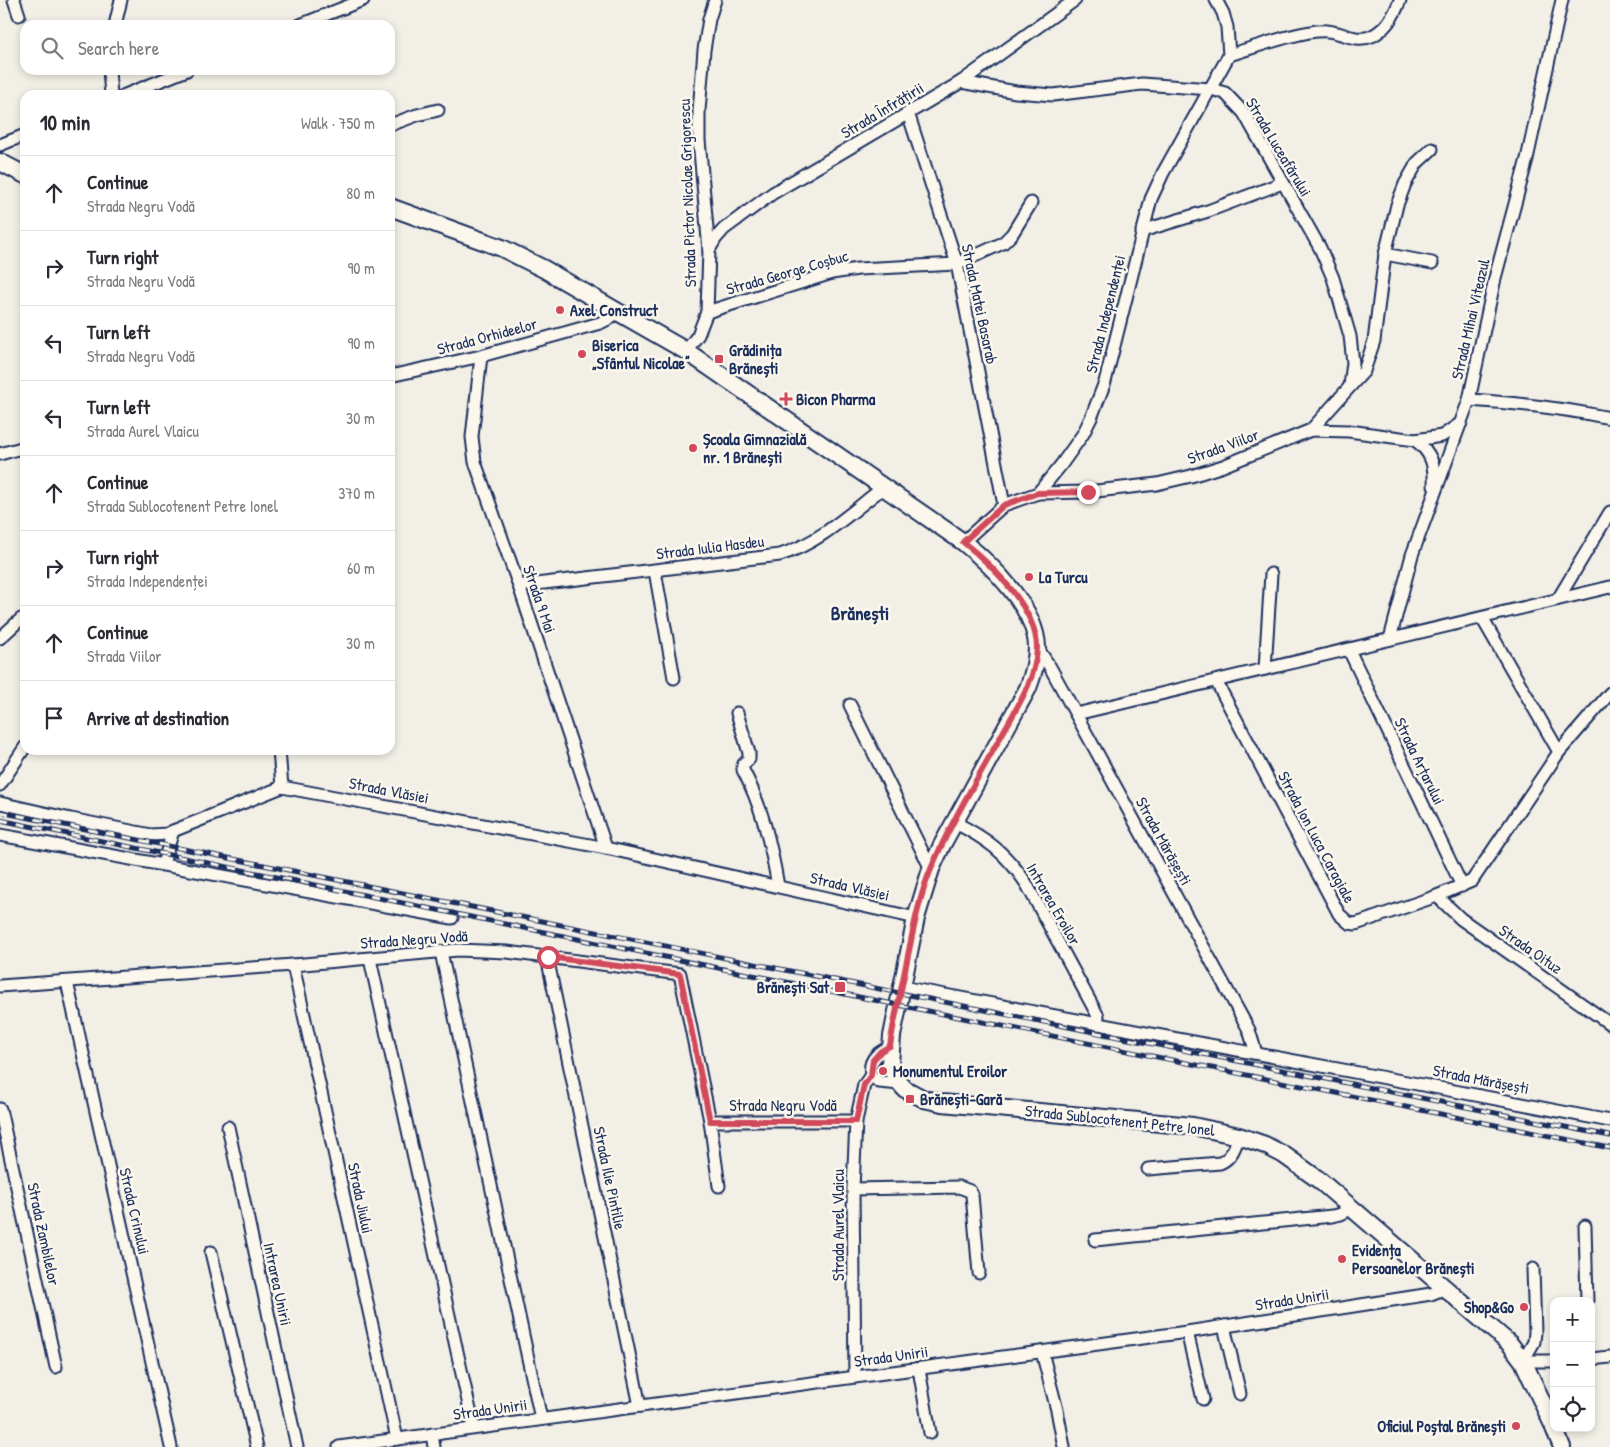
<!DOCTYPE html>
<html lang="en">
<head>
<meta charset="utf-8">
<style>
  :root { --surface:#fff; --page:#f7f7f7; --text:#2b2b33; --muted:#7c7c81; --line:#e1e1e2 }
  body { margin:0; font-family:"Patrick Hand",sans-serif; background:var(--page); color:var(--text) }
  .controls { position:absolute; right:15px; bottom:15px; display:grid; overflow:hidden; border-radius:10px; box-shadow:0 2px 8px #0003 }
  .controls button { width:45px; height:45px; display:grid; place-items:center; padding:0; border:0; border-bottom:1px solid var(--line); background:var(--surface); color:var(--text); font:25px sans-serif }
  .stop { position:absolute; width:15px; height:15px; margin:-11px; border:4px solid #d1495b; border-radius:50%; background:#fff }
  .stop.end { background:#d1495b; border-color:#fff; box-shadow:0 1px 5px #0008 }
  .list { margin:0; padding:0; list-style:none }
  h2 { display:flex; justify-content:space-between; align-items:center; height:65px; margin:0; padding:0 20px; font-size:21px }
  h2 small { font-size:16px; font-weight:400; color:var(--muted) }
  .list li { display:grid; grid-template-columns:32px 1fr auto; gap:15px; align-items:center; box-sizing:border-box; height:75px; padding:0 20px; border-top:1px solid var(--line) }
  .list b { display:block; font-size:19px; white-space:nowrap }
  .list p { margin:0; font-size:16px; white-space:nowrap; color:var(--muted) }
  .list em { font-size:16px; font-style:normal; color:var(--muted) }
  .icon { flex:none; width:28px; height:28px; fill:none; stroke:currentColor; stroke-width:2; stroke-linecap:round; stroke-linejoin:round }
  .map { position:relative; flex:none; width:1610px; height:1447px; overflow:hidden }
  .search { position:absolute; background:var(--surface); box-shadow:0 2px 8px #0003; left:20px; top:20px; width:375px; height:55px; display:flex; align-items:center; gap:12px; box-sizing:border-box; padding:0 18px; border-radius:15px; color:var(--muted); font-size:19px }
  .panel { position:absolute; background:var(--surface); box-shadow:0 2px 8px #0003; left:20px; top:90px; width:375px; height:665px; border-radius:15px }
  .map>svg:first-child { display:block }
</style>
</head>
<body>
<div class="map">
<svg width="1610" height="1447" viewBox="0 0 1610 1447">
  <rect width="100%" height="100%" fill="#f2efe6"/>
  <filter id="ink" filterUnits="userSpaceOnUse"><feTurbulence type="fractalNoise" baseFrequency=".02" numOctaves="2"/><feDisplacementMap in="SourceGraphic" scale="10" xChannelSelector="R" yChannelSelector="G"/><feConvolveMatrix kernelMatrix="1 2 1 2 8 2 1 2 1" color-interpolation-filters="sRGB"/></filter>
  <g filter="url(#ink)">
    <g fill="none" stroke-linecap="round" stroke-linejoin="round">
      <!-- minor casing -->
      <g stroke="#1b2f5e" stroke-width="15">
        <g id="minor">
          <polyline points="14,0 19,15"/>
          <polyline points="115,25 121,0"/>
          <polyline points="300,25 363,0"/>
          <path d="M 1229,55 C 1253,48 1304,29 1327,31 C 1342,32 1356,43 1372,36 C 1386,29 1395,14 1400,0"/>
          <polyline points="109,70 111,95"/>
          <polyline points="961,82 1016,92 1053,95 1142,84 1211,89 1225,93 1244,113 1320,248 1333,278 1350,336 1353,363 1350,386"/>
          <polyline points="125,95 187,70"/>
          <polyline points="908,113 957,264 1004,505"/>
          <polyline points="390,125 417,115 438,110"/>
          <polyline points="0,145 25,135"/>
          <polyline points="1142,231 1208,211 1282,183"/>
          <polyline points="709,250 716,238 724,229 773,193 961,82 1075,0"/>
          <polyline points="1385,254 1432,263"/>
          <polyline points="707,312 832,273 858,269 957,264 1003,243 1012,234 1031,203"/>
          <polyline points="686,351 698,335 707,312 709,250 699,140 699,111 704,50 709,19 715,0"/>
          <polyline points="481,356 472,437 475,462 519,586 606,848"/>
          <polyline points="390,376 481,356 600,323 608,319 618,312"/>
          <path d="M 1469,400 C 1517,403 1563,408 1610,418"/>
          <polyline points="1311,430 1364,371 1374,341 1385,254 1397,205 1405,184 1417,163 1432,149"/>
          <path d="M 1415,440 C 1432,453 1435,465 1434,486"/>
          <polyline points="0,454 25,447"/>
          <polyline points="1038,493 1088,492 1157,484 1191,476 1223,466 1311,430 1349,431 1415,440 1442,436 1461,423"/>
          <polyline points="963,542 1004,505 1038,493 1061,465 1083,434 1091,418 1105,382 1151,199 1163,173 1229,55 1227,27 1223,13 1216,0"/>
          <polyline points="655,571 674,678"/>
          <path d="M 519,586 L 780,555 C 820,543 851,512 884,487"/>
          <polyline points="1558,599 1610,512"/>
          <polyline points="1482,618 1559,752"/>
          <polyline points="0,638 21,619"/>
          <polyline points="1390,639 1412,555 1469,400 1495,278 1527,159 1562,0"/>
          <polyline points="1037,647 1050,667 1249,1030 1256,1053"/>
          <polyline points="1349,650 1462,886"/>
          <polyline points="1265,669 1271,574"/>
          <polyline points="1216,681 1339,914 1349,923 1356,924 1437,896 1472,881 1559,752 1610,693"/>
          <polyline points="850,705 931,869"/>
          <path d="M 737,713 L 749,753 L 749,759 L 743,765 L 743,770 C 762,806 771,845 778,886"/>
          <polyline points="1076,714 1610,587"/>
          <polyline points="279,750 282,787"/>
          <polyline points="0,785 25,747"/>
          <polyline points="0,803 71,819 151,835 167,834 173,831 282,787 606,848 916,918"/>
          <path d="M 954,822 C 987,839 1005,852 1026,883 L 1098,1016 L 1097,1024"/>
          <polyline points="0,835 452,918"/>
          <polyline points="163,864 173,831"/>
          <polyline points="1437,896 1461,919 1610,1024"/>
          <polyline points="441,952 541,1419"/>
          <polyline points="547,957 640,1406"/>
          <polyline points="370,959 474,1428"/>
          <polyline points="293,965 397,1439"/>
          <polyline points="67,982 171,1447"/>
          <polyline points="0,986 293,965 458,950 507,952 680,974 710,1121 719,1186"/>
          <polyline points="902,987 1444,1089 1610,1121"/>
          <path d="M 890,1047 C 878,1052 868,1060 871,1075 L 879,1082 L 900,1084"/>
          <polyline points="0,1109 56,1367"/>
          <polyline points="710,1121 856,1121"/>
          <polyline points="228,1127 297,1447"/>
          <path d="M 1148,1169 L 1220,1163 C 1232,1158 1235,1147 1239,1136"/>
          <polyline points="853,1189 959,1187 970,1191 972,1195 979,1273"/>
          <polyline points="1585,1226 1587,1301"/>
          <polyline points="1095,1240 1332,1216 1341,1214 1352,1208"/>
          <polyline points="211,1252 257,1447"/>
          <polyline points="1533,1269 1535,1332 1534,1342 1523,1361 1554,1361"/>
          <polyline points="1224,1326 1240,1394"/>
          <polyline points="1187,1332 1203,1399"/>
          <polyline points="1042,1352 1057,1410 1064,1447"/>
          <polyline points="1591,1359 1610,1357"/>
          <polyline points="919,1369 930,1433"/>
          <polyline points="855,1377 853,1189 856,1121 864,1085 871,1075"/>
          <polyline points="432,1434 434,1447"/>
          <polyline points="339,1447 1187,1332 1431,1294 1446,1288"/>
        </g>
      </g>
      <!-- secondary casing -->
      <g stroke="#1b2f5e" stroke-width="20">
        <g id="secondary">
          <polyline points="0,162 25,175"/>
          <path d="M 390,207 L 502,248 L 544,269 L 618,312 L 686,351 L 963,542 C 991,564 1036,608 1037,647 C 1037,661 1033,675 1028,688 L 942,845 L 931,869 L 916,918 L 892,1036 L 890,1064 L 896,1079 L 905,1089 L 924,1099 L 942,1103 L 1193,1126 L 1239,1136 L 1265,1145 L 1284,1155 L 1319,1180 L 1510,1344 L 1523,1361 L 1554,1427"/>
          <polyline points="1554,1428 1562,1447"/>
        </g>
      </g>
      <!-- minor -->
      <use href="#minor" stroke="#fbf7ec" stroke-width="11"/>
      <!-- secondary -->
      <use href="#secondary" stroke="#fbf7ec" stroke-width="16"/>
      <!-- rail casing -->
      <g stroke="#1b2f5e" stroke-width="5">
        <g id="rail">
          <polyline points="0,812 1610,1136"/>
          <polyline points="0,820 898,1005 1610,1148"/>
        </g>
      </g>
      <!-- rail -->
      <use href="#rail" stroke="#fbf7ec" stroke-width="3" stroke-dasharray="9" stroke-linecap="butt"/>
    </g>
  </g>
  <g fill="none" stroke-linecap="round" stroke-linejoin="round" filter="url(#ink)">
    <!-- route -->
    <path stroke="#d1495b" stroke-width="6" d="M 548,957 L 680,974 L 710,1121 L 856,1121 L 864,1085 L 871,1075 L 873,1060 L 881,1051 L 890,1046 C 894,1019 901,992 906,965 C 913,932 918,900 931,869 C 950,824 976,781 1000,738 C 1015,710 1036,681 1037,648 C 1037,609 991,564 963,542 L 1004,505 L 1038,493 L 1088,492"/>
  </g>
  <!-- markers -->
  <g fill="#d1495b" stroke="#fbf7ec" stroke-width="2">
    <circle cx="560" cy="310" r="5"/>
    <circle cx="582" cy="354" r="5"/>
    <rect x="714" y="354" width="10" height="10" rx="2.5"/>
    <path d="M783.5 391.5h5v5h5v5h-5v5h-5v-5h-5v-5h5z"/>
    <circle cx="693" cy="448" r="5"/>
    <circle cx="1029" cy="577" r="5"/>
    <rect x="834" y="981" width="12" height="12" rx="2.5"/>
    <circle cx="883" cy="1071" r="5"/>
    <rect x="905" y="1094" width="10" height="10" rx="2.5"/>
    <circle cx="1342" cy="1259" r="5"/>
    <circle cx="1524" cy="1307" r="5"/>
    <circle cx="1516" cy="1426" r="5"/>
  </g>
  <g text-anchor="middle" stroke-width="5" stroke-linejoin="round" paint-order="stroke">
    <!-- street labels -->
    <g font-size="16" fill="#1b2f5e" stroke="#fbf7ec">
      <text transform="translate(882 110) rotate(-31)" y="6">Strada Înfrățirii</text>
      <text transform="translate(1279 147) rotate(59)" y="6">Strada Luceafărului</text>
      <text transform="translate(687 193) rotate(-92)" y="6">Strada Pictor Nicolae Grigorescu</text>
      <text transform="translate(787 272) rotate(-16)" y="6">Strada George Coșbuc</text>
      <text transform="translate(980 304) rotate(78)" y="6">Strada Matei Basarab</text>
      <text transform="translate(1105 314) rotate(-76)" y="6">Strada Independenței</text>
      <text transform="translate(1470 319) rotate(-77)" y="6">Strada Mihai Viteazul</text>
      <text transform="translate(487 336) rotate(-15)" y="6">Strada Orhideelor</text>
      <text transform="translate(1223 446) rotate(-20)" y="6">Strada Viilor</text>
      <text transform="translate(710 547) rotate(-7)" y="6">Strada Iulia Hasdeu</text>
      <text transform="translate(540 599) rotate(71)" y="6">Strada 9 Mai</text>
      <text transform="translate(1420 761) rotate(64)" y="6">Strada Arțarului</text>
      <text transform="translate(389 790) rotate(11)" y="6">Strada Vlăsiei</text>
      <text transform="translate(1317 837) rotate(62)" y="6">Strada Ion Luca Caragiale</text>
      <text transform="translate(1164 841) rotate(61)" y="6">Strada Mărășești</text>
      <text transform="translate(850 886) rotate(13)" y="6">Strada Vlăsiei</text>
      <text transform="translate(1054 904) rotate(60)" y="6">Intrarea Eroilor</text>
      <text transform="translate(414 939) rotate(-4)" y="6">Strada Negru Vodă</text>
      <text transform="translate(1531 949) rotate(35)" y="6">Strada Oituz</text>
      <text transform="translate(1481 1079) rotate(11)" y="6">Strada Mărășești</text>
      <text x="783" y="1111">Strada Negru Vodă</text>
      <text transform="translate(1120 1120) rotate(6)" y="6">Strada Sublocotenent Petre Ionel</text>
      <text transform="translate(610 1178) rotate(78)" y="6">Strada Ilie Pintilie</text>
      <text transform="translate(361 1198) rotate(78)" y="6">Strada Jiului</text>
      <text transform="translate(135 1211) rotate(77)" y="6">Strada Crinului</text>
      <text transform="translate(838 1225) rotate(-90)" y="6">Strada Aurel Vlaicu</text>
      <text transform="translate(44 1234) rotate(78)" y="6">Strada Zambilelor</text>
      <text transform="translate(278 1284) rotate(78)" y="6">Intrarea Unirii</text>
      <text transform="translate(1292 1299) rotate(-9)" y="6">Strada Unirii</text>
      <text transform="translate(891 1356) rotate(-8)" y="6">Strada Unirii</text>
      <text transform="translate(490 1409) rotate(-8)" y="6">Strada Unirii</text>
    </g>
    <!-- poi labels -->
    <g font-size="16" font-weight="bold" fill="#1b2f5e" stroke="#fbf7ec" text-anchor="start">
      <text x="570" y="316">Axel Construct</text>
      <text x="592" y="351">Biserica<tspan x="592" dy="18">„Sfântul Nicolae”</tspan></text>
      <text x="729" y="356">Grădinița<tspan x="729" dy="18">Brănești</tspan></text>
      <text x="796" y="405">Bicon Pharma</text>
      <text x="703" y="445">Școala Gimnazială<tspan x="703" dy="18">nr. 1 Brănești</tspan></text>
      <text x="1039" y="583">La Turcu</text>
      <text x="829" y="993" text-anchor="end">Brănești Sat</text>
      <text x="893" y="1077">Monumentul Eroilor</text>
      <text x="920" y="1105">Brănești-Gară</text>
      <text x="1352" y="1256">Evidența<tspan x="1352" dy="18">Persoanelor Brănești</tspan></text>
      <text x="1514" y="1313" text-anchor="end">Shop&amp;Go</text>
      <text x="1506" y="1432" text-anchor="end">Oficiul Poștal Brănești</text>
    </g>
    <!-- quarter labels -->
    <g font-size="19" font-weight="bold" fill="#1b2f5e" stroke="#fbf7ec">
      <text x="860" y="620">Brănești</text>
    </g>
  </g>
</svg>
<div class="controls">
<button>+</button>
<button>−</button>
<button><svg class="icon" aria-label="locate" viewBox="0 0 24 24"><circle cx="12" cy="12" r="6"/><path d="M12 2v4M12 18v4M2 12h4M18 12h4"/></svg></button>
</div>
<div class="stop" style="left:548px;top:957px"></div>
<div class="stop end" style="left:1088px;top:492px"></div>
<div class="search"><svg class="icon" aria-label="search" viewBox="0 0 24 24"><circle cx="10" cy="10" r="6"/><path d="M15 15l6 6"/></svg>Search here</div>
<section class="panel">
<h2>10 min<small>Walk · 750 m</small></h2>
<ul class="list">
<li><svg class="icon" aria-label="ahead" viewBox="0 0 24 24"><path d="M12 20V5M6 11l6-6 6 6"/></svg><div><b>Continue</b><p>Strada Negru Vodă</p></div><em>80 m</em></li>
<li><svg class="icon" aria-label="right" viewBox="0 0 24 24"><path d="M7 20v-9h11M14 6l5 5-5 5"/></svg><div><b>Turn right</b><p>Strada Negru Vodă</p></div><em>90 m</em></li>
<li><svg class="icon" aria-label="left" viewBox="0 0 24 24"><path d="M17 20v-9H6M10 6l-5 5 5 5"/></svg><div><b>Turn left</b><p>Strada Negru Vodă</p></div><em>90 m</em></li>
<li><svg class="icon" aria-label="left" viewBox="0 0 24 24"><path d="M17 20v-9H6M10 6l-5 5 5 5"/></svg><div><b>Turn left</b><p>Strada Aurel Vlaicu</p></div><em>30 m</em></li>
<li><svg class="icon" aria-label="ahead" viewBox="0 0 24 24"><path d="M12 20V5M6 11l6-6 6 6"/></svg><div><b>Continue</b><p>Strada Sublocotenent Petre Ionel</p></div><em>370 m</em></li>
<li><svg class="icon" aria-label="right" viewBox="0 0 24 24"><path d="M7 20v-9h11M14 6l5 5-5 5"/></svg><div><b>Turn right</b><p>Strada Independenței</p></div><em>60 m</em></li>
<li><svg class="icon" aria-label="ahead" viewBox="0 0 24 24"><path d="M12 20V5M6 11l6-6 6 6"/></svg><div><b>Continue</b><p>Strada Viilor</p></div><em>30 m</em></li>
<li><svg class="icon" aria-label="arrive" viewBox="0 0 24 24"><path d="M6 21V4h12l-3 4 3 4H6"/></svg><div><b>Arrive at destination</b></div></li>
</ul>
</section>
</div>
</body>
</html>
